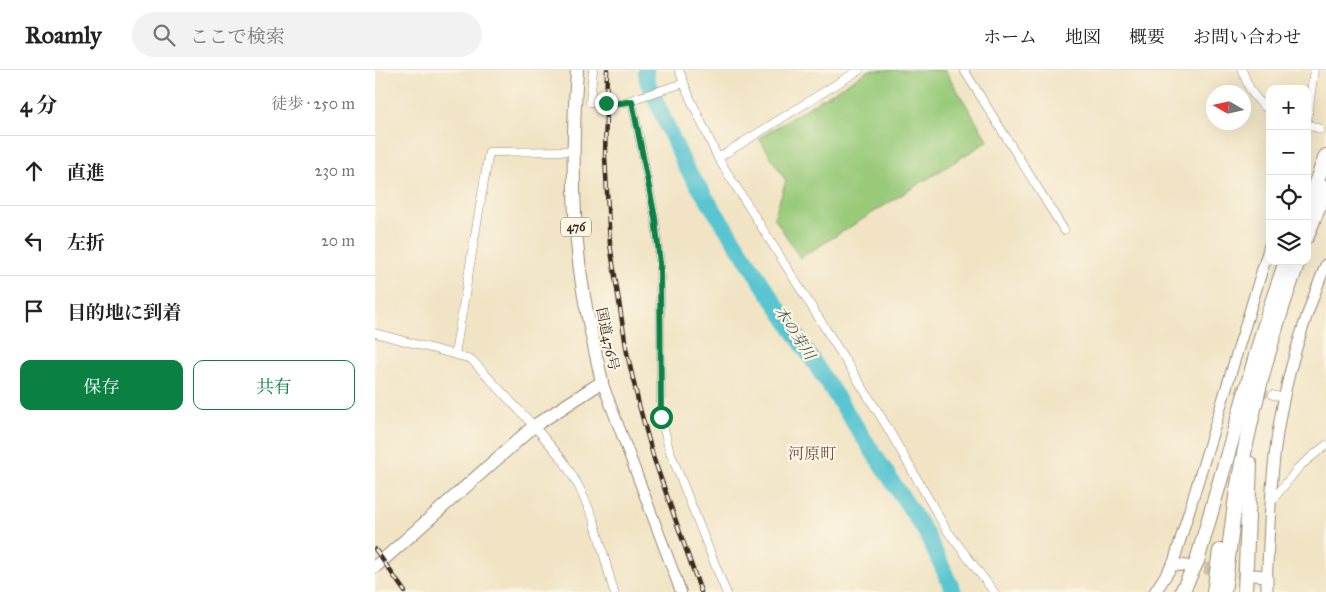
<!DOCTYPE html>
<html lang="ja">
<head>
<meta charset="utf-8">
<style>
  :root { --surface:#fff; --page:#f2f2f2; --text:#222; --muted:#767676; --line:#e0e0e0; --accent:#0b8043 }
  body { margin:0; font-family:"IM FELL Great Primer","Noto Serif JP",serif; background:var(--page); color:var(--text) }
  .controls { position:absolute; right:15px; top:15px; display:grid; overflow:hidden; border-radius:10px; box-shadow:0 5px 20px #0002 }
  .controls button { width:45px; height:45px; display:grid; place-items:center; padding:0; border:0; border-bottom:1px solid var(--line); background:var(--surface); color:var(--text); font:25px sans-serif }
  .compass { position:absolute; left:831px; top:15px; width:45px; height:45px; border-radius:50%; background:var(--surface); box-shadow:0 5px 20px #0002; rotate:279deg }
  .stop { position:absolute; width:15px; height:15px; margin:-11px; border:4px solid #0b8043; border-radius:50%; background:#fff }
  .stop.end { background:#0b8043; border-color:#fff; box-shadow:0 1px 5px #0008 }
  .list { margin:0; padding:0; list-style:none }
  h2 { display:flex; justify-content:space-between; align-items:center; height:65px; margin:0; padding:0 20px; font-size:21px }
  h2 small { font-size:16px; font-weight:400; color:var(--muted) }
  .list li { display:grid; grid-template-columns:32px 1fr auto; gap:15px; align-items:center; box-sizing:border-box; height:70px; padding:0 20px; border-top:1px solid var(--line) }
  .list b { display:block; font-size:19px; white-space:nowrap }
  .list em { font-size:16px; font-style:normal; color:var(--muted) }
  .actions { display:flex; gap:10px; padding:15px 20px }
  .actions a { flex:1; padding:11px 0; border:1px solid var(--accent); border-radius:10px; text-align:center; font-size:18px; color:var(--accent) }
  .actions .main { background:var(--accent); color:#fff }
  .icon { flex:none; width:28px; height:28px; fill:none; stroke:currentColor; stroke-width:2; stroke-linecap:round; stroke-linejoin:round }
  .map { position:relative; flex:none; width:951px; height:522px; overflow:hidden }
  header { display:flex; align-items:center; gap:30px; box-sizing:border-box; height:70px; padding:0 25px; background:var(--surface); border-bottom:1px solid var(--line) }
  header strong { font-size:24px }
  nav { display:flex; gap:28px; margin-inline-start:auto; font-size:18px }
  .search { width:350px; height:45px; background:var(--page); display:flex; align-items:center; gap:12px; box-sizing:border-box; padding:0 18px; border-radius:28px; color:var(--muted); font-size:19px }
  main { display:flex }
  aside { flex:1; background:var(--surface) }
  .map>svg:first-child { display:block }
</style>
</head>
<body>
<header>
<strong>Roamly</strong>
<div class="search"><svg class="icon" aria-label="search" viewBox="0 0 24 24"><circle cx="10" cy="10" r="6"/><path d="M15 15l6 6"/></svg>ここで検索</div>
<nav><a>ホーム</a><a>地図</a><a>概要</a><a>お問い合わせ</a></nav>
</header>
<main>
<aside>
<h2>4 分<small>徒歩 · 250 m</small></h2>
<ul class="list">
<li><svg class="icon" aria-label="ahead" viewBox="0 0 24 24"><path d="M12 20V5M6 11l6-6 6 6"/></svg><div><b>直進</b></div><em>230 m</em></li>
<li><svg class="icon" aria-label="left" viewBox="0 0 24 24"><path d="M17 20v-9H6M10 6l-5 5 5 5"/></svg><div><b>左折</b></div><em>20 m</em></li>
<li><svg class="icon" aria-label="arrive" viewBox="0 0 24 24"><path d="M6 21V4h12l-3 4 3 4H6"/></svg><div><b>目的地に到着</b></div></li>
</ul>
<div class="actions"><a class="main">保存</a><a>共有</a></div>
</aside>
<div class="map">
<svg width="951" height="522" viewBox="0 0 951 522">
  <rect width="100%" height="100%" fill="#fcf5e5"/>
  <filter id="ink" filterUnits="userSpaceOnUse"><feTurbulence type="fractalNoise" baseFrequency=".02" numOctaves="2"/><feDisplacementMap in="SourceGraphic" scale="10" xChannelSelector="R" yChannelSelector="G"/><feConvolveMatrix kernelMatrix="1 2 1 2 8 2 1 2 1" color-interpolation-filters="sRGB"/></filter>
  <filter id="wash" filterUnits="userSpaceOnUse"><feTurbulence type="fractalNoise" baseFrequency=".0096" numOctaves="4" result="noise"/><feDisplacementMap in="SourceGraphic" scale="20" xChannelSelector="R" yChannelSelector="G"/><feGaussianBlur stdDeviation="1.12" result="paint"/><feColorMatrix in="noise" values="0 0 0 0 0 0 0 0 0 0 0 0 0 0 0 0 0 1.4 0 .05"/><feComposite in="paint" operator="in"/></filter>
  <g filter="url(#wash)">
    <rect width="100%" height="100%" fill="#f1e4c5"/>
    <!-- grass -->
    <polygon fill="#99ca7a" stroke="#6a7a4c" points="494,0 570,0 613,71 425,188 399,147 411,111 384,68"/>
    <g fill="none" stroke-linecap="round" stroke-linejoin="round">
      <!-- river -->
      <polyline stroke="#59c5d0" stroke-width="16" points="271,0 272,11 310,96 551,463 579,522"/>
    </g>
  </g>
  <g filter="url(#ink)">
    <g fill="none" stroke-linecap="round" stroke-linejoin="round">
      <!-- minor-tunnel -->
      <polyline stroke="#cdbfa4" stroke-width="8" stroke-dasharray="8 4" stroke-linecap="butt" points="861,319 898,325"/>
      <!-- secondary-tunnel -->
      <polyline stroke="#cdbfa4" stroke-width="11" stroke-dasharray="11 5.5" stroke-linecap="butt" points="813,496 878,505"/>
      <!-- minor casing -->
      <g stroke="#968772" stroke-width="9">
        <g id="minor">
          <polyline points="218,0 215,32 246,33 309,13"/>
          <polyline points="304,0 315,28 343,88 508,350 571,459 619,522"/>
          <polyline points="589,0 689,160"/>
          <path d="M 867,0 C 874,19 878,28 895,41"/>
          <polyline points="257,31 280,148 285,194 286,347 294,379 351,522"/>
          <polyline points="932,51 939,0"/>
          <polyline points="932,54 945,59"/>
          <polyline points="343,88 484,0"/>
          <polyline points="0,263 96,289 159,356 188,390 204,417 219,450 239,522"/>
          <polyline points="80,284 114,82 197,81"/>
          <polyline points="898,325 909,328"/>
          <polyline points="896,432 924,397 951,375"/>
        </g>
      </g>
      <!-- tertiary casing -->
      <g stroke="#968772" stroke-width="12">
        <g id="tertiary">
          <polyline points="227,312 306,522"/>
          <polyline points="798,494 895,174"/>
          <path d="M 892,506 C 895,446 896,386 909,328 C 918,282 934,237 951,194"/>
        </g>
      </g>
      <!-- secondary casing -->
      <g stroke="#968772" stroke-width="13">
        <g id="secondary">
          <polyline points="878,505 892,506 892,522"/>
          <polyline points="780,522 798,494 811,496"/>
        </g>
      </g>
      <!-- trunk casing -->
      <g stroke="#968772" stroke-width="14">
        <path id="trunk" d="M 0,497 L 159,356 L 227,312 C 220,280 212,247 207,214 C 196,143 197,72 202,0"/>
      </g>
      <!-- motorway casing -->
      <g stroke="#968772" stroke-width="16">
        <g id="motorway">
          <polyline points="932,137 951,86"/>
          <polyline points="932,166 951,117"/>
          <polyline points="807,522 822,491 893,244 911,191"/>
          <polyline points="839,522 845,481"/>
          <path d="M 849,522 C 853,488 857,454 862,420 C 876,342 896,265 923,191"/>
          <polyline points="870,522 875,394"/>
        </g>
      </g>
      <!-- minor -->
      <use href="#minor" stroke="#fff" stroke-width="8"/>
      <!-- tertiary -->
      <use href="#tertiary" stroke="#fff" stroke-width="10"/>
      <!-- secondary -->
      <use href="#secondary" stroke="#fff" stroke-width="11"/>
      <!-- trunk -->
      <use href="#trunk" stroke="#fff" stroke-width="12"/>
      <!-- motorway -->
      <use href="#motorway" stroke="#fff" stroke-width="14"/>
      <!-- rail casing -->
      <g stroke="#3b2a1e" stroke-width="4.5">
        <g id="rail">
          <polyline points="232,0 230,87 235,174 252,283 264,335 279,389 326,522"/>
          <polyline points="0,479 30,522"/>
        </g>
      </g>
      <!-- rail -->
      <use href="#rail" stroke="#fcf5e5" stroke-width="2.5" stroke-dasharray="8" stroke-linecap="butt"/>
    </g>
  </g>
  <g fill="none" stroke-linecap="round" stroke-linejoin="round" filter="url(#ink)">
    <!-- route -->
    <polyline stroke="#0b8043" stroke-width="6" points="231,33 246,33 257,31 280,148 285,194 286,347"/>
  </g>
  <g text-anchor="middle" stroke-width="4.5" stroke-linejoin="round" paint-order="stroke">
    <!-- shield labels -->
    <rect fill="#fcf5e5" stroke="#75675a" stroke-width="1" x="186" y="147.5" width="30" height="19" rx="4"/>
    <g font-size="12" font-weight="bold" fill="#3b2a1e">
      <text x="201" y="161">476</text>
    </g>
    <!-- street labels -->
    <g font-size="14" fill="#3b2a1e" stroke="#fcf5e5">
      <text transform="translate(233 269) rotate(78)" y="5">国道476号</text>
    </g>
    <!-- water labels -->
    <g font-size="15" font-style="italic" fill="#445853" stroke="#fcf5e5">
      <text transform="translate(420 263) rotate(57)" y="5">木の芽川</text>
    </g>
    <!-- quarter labels -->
    <g font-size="16" fill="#794f45" stroke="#fcf5e5">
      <text x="437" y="389">河原町</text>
    </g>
  </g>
</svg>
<div class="controls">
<button>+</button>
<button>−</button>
<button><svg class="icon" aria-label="locate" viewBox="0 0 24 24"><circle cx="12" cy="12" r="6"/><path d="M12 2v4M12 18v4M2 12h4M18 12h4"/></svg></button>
<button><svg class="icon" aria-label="layers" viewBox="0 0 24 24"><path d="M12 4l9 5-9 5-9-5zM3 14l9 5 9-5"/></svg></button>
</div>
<svg class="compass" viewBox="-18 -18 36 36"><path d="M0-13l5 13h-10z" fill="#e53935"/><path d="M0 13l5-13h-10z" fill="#767676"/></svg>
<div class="stop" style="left:286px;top:347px"></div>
<div class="stop end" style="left:231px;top:33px"></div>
</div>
</main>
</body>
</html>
